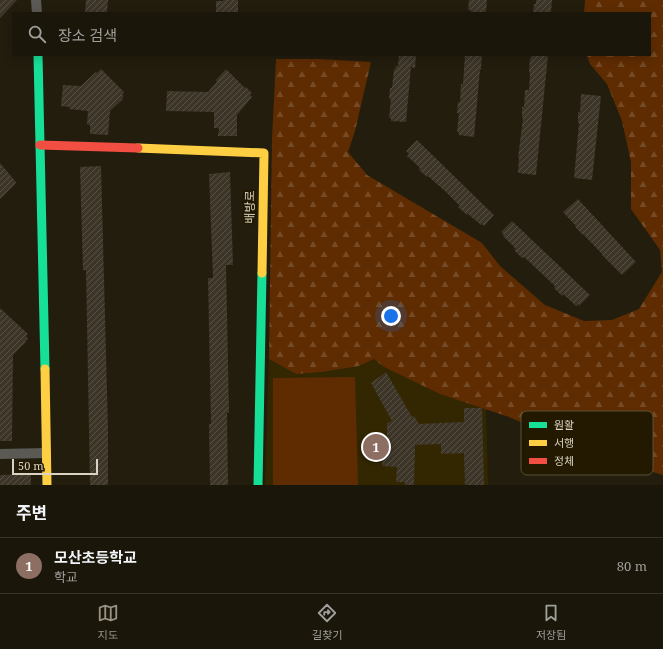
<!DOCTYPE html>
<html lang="ko">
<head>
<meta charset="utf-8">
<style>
  :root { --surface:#1a160a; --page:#231f13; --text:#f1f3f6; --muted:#9f9f9c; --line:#38352b; --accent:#9a9383 }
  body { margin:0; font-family:"Noto Serif","Noto Sans KR",serif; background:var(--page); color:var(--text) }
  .scale { position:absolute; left:12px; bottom:10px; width:86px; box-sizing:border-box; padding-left:4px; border:2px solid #dad3c2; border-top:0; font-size:11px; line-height:14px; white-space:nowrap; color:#dad3c2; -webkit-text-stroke:3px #231900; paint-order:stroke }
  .you { position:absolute; left:391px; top:316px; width:14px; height:14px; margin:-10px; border:3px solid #fff; border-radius:50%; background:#1a73e8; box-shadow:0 0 0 6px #1a73e833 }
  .badge { display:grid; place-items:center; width:26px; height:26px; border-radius:50%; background:var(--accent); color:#fff; font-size:13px; font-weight:700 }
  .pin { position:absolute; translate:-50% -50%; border:2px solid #fff; box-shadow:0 1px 4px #0006 }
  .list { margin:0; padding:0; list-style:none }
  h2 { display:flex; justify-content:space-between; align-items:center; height:52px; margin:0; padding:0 16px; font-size:17px }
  h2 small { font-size:13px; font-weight:400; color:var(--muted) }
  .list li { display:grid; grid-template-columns:26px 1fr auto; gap:12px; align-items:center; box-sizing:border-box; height:56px; padding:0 16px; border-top:1px solid var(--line) }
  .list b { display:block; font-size:15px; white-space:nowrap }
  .list p { margin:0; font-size:13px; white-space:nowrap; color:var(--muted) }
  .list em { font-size:13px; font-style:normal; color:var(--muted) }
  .icon { flex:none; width:22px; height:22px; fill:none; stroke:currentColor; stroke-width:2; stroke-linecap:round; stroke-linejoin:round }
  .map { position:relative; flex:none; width:663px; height:485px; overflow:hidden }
  .search { position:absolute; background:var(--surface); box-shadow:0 2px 10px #0003; left:12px; right:12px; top:12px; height:44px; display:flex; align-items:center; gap:10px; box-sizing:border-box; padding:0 14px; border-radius:0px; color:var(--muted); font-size:15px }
  .sheet { height:108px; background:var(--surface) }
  nav { display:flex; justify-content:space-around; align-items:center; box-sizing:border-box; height:56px; border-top:1px solid var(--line); background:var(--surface); font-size:11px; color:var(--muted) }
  nav a { display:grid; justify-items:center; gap:2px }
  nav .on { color:var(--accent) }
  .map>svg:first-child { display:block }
</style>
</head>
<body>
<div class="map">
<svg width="663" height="485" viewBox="0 0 663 485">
  <defs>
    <pattern id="forest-firs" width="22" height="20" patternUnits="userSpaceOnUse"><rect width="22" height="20" fill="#5f2c02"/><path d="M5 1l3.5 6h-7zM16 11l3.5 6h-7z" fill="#754a25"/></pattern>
    <pattern id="building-hatch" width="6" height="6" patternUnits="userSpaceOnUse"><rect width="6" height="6" fill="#3c3528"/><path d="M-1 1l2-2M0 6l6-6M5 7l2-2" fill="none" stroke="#585146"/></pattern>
  </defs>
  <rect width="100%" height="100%" fill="#231d0d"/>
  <!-- built -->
  <polygon fill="#332702" points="269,359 296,374 322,372 359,366 374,359 384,367 440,394 486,409 488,485 265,485"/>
  <!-- forest -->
  <polygon fill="url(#forest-firs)" points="585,0 663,0 663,475 600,455 509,417 440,394 384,367 374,359 359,366 322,372 296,374 269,359 272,139 276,59 318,59 371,62 355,131 348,152 367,175 482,243 500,266 545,305 584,321 612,320 639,309 662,272 660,250 631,209 631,162 622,121 607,84 590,64 587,55 650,55 650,13 584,13"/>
  <!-- park -->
  <polygon fill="#5f2c02" points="355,377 358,485 273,485 273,378"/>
  <!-- building -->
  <g fill="url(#building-hatch)">
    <polygon points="0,0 17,0 0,18"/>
    <polygon points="86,0 108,0 107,13 85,13"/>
    <polygon points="224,0 238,0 238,13 216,13 216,1 222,1"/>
    <polygon points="469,0 487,0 486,13 470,13 471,10 468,10"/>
    <polygon points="536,0 552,0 551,13 533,13 534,4 536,4"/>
    <polygon points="399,55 416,55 415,68 411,67 406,122 391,121 391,118 389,118 391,99 389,99 390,88 392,88 394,69 395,70 396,66 398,66"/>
    <polygon points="465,55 482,55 481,70 480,70 474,137 459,135 459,133 457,132 459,113 457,113 458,102 460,102 461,84 463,84"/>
    <polygon points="532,55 548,55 536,175 518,173 519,158 518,158 523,118 522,118 522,107 524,107 525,90 529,90 530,73 529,72 530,58 531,58"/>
    <polygon points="101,69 124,92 122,94 124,96 122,98 123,99 110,111 108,135 90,134 90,125 87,124 88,111 69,109 70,107 61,106 63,85 81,86 96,72 97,73"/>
    <polygon points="226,69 245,88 246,87 252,93 250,95 252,97 237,115 237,136 218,136 219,128 214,128 214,112 166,111 167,91 208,92 217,82 216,80"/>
    <polygon points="581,94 601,96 592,180 574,178 579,123 578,123 578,112 580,112"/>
    <polygon points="417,140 494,215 484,226 482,224 481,225 468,214 467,215 458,207 460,206 446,192 428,176 427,177 419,170 420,168 407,156 409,154 406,151"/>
    <polygon points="0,163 16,182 15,184 0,199"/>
    <polygon points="101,166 108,430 108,485 90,485 86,270 83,270 80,167"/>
    <polygon points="230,172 233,265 226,265 229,413 227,413 228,485 210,485 209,424 211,424 208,278 213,278 209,174"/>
    <polygon points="578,199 636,262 622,275 602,255 603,255 583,234 583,235 575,227 576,226 563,212"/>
    <polygon points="512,221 590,295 579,306 578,304 576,306 563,294 562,296 554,288 555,286 524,257 522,258 514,250 516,249 503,236 504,235 501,232"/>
    <polygon points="0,308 28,334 26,336 28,339 25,341 26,342 13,355 12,441 0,441"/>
    <polygon points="386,372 412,417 414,416 419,424 464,422 464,408 482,408 484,485 465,485 464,453 441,454 441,444 415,445 414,485 405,485 405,482 396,482 397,467 382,466 383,457 387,457 388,439 387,439 387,423 392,421 371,383"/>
    <polygon points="31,474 31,485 0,485 0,475"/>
  </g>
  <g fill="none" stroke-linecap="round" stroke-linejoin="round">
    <!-- street -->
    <g stroke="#5a5954" stroke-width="10">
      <polyline points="36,0 37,13"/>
      <polyline points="0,454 46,453"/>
    </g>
    <!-- fast -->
    <g stroke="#16e098" stroke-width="9">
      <polyline points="38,55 45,369"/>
      <polyline points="258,485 262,273"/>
    </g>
    <!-- slow -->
    <g stroke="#ffcf43" stroke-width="9">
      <polyline points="138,148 264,153 262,273"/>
      <polyline points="45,369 47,485"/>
    </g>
    <!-- jam -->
    <polyline stroke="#f24e42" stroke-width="9" points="40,145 138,148"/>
  </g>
  <g text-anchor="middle" stroke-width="4" stroke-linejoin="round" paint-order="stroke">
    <!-- street labels -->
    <g font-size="12" fill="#dad3c2" stroke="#231900">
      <text transform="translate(250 207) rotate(-89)" y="4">배방로</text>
    </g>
  </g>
  <!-- legend -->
  <rect x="521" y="411" width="132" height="64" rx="6" fill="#231900" stroke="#5a513a" stroke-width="1"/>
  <rect x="529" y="422" width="18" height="6" fill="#16e098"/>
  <rect x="529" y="440" width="18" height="6" fill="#ffcf43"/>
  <rect x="529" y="458" width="18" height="6" fill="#f24e42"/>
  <g font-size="11" fill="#dad3c2">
    <text x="554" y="429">원활</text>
    <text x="554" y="447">서행</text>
    <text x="554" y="465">정체</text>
  </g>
</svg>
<div class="scale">50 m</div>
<div class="you"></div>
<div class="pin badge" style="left:376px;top:447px;background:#8d6e63">1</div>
<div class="search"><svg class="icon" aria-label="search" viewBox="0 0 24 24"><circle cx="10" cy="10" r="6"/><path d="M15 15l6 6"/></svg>장소 검색</div>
</div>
<section class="sheet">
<h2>주변<small></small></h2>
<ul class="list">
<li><span class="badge" style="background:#8d6e63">1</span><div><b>모산초등학교</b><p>학교</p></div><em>80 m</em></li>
</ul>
</section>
<nav>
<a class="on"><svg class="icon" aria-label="map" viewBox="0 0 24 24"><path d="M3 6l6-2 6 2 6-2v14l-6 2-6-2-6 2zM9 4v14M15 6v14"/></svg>지도</a>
<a><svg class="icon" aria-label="directions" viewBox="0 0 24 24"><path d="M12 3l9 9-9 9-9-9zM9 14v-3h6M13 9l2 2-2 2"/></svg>길찾기</a>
<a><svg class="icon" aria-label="saved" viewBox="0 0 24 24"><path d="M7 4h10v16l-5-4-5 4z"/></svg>저장됨</a>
</nav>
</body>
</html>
